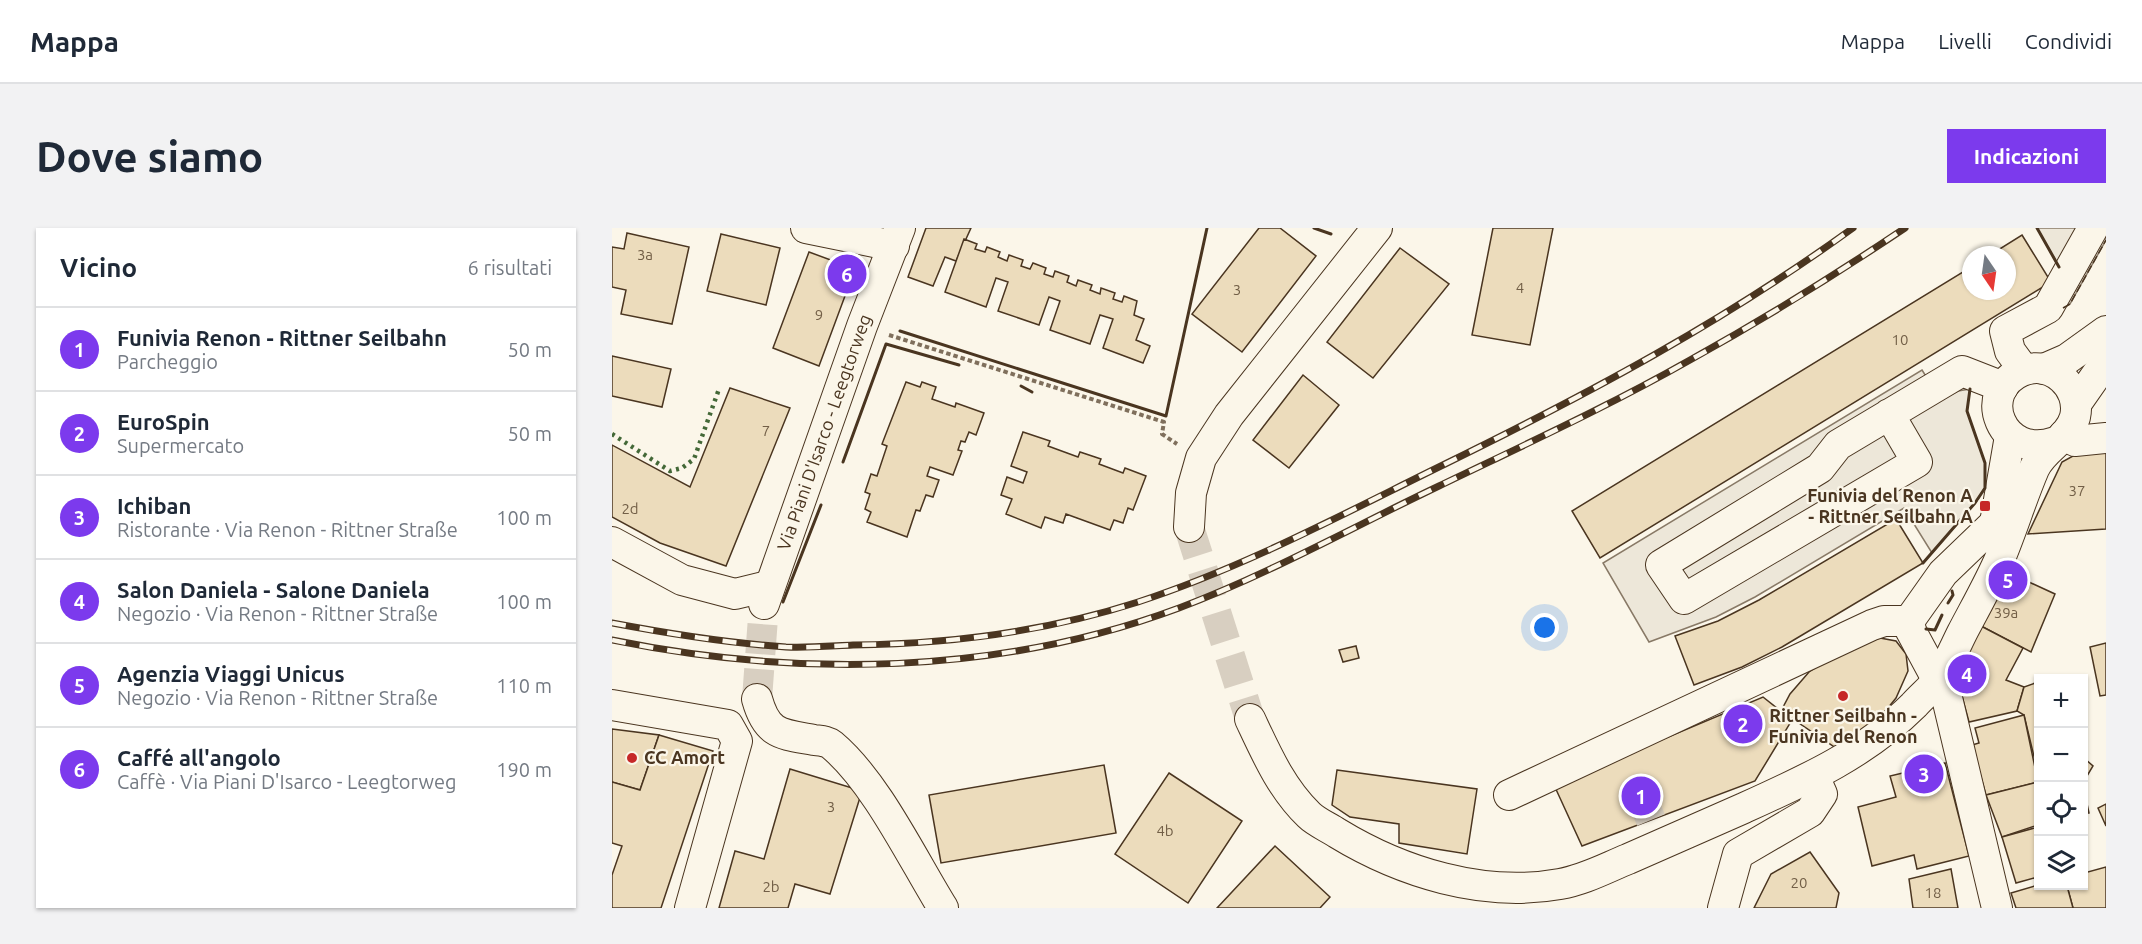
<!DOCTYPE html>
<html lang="it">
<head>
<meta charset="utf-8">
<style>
  :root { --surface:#fff; --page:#f2f2f3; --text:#1f2937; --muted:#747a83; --line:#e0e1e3; --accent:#7c3aed }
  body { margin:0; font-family:Ubuntu,sans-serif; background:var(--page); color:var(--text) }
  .controls { position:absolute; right:18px; bottom:18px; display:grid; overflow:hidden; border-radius:0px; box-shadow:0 2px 4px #0004 }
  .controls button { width:54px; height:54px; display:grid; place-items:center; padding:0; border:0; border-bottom:2px solid var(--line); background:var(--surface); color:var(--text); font:30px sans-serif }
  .compass { position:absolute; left:1350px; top:18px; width:54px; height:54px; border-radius:50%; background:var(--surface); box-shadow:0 2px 4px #0004; rotate:167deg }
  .you { position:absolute; left:933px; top:400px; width:21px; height:21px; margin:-15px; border:4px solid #fff; border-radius:50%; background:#1a73e8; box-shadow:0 0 0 9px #1a73e833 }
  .badge { display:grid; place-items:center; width:39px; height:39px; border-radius:50%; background:var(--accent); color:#fff; font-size:20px; font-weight:700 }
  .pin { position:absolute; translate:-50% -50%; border:3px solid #fff; box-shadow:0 2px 6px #0006 }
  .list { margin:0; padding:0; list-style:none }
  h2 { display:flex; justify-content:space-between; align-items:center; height:78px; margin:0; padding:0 24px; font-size:26px }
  h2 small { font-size:20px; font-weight:400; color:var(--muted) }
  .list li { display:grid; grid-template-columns:39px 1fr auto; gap:18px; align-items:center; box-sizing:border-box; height:84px; padding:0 24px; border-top:2px solid var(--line) }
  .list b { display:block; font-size:22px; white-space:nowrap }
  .list p { margin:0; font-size:20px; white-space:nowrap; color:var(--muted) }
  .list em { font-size:20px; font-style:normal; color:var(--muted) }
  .icon { flex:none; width:33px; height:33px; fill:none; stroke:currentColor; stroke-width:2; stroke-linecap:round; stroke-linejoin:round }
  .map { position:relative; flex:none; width:1494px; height:680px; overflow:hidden; border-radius:0px }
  header { display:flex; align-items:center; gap:36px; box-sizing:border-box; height:84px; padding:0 30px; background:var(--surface); border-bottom:2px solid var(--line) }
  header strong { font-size:28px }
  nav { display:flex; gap:33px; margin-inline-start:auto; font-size:21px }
  .intro { display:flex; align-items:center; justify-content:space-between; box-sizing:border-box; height:144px; padding:0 36px }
  h1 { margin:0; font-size:42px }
  .button { padding:15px 27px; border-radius:0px; background:var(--accent); color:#fff; font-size:21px; font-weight:700 }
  main { display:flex; gap:36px; padding:0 36px }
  aside { flex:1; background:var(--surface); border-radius:0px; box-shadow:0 2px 4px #0004 }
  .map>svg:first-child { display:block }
</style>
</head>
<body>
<header>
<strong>Mappa</strong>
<nav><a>Mappa</a><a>Livelli</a><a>Condividi</a></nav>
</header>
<div class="intro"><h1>Dove siamo</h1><a class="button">Indicazioni</a></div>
<main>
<aside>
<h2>Vicino<small>6 risultati</small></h2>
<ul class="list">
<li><span class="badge">1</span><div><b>Funivia Renon - Rittner Seilbahn</b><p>Parcheggio</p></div><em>50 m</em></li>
<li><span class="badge">2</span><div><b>EuroSpin</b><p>Supermercato</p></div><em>50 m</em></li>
<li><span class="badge">3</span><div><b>Ichiban</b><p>Ristorante · Via Renon - Rittner Straße</p></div><em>100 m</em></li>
<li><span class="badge">4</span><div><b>Salon Daniela - Salone Daniela</b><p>Negozio · Via Renon - Rittner Straße</p></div><em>100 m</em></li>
<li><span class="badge">5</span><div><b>Agenzia Viaggi Unicus</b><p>Negozio · Via Renon - Rittner Straße</p></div><em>110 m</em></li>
<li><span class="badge">6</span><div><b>Caffé all'angolo</b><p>Caffè · Via Piani D'Isarco - Leegtorweg</p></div><em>190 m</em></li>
</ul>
</aside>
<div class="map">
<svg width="1494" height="680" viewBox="0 0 1494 680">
  <rect width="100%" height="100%" fill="#fbf6e9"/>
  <!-- parking -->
  <g fill="#ede7d9" stroke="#887966" stroke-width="1.5">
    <polygon points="1425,0 1494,0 1494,12 1458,76 1415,102 1451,46"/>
    <polygon points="1310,142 1329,172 1346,163 1358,161 1355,183 1373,235 1373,260 1363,275 1320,325 1292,280 1143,369 1104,389 1037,414 991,335"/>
  </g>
  <!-- building -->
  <g fill="#ecdcbc" stroke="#4a3520" stroke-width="1.5">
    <polygon points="314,0 359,0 344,33 333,29 321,58 296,49"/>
    <polygon points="647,0 668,0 704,28 630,124 580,86"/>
    <polygon points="881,0 941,0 918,117 860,107"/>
    <polygon points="15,5 77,19 60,96 9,86 14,62 0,59 0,19 12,21"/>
    <polygon points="109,6 168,20 154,77 95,63"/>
    <polygon points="1410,7 1439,54 988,330 960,283 1359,39 1359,63 1395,63 1395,27 1378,27"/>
    <polygon points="352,11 365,16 363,21 373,24 375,19 388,24 386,29 395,33 397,27 411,32 409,38 418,41 421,35 434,40 432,46 441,49 443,43 457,48 455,54 464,58 466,52 480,57 478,62 488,66 489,60 503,65 501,71 510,74 512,68 525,73 522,87 532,91 524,112 538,118 531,135 491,120 501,91 488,87 478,116 438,102 448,73 437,69 427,97 386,83 396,54 384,50 374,79 333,64"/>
    <polygon points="788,20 837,56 761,150 715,114"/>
    <polygon points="197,24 243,41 207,138 161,120"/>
    <polygon points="0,128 59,141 50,179 0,168"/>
    <polygon points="691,147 727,177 677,240 641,212"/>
    <polygon points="294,154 308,159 310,154 324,159 320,171 343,179 344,175 372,185 364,207 357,204 353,214 349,213 346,222 350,223 341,247 318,239 315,248 327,252 321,269 314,267 308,283 304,282 295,309 255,294 259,284 253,281 258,266 253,264 259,246 265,248 275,218 270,216"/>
    <polygon points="118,160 178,180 114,338 48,315 0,289 0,217 78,259"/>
    <polygon points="411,204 438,213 436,218 466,229 468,224 489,231 487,236 511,245 513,240 534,248 521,282 516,280 511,295 502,292 498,302 454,286 451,295 433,289 429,300 394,286 400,271 389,267 395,249 411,255 415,244 399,238"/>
    <polygon points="1494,221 1494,301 1416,306 1450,234 1470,223"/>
    <polygon points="1284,291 1311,335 1170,419 1130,439 1082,457 1063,408 1106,393 1147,372"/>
    <polygon points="1393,343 1443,366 1419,424 1367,397"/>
    <polygon points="1367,397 1411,420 1394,452 1412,459 1405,483 1357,494 1347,457 1348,439"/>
    <polygon points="1268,410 1284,413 1294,426 1296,443 1284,470 1262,497 1227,522 1169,483 1178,466 1197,444 1221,428 1246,415"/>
    <polygon points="1494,415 1494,467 1488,468 1478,419"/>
    <polygon points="744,418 747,430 731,434 727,422"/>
    <polygon points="1426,454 1426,545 1412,487 1405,483 1412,459"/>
    <polygon points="1151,469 1180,492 1143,553 970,618 942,557"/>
    <polygon points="1412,487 1426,554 1374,567 1360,517 1367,515 1363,500"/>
    <polygon points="0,501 47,507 28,562 0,554"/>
    <polygon points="47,507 101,523 49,680 0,680 0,647 10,618 0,615 0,554 28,562"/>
    <polygon points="1472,530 1481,538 1472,553"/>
    <polygon points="1333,535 1357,628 1305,641 1302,627 1260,638 1246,579 1284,569 1278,548"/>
    <polygon points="492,537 504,605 329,635 317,567"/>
    <polygon points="178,541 250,563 218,666 183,656 176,680 107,680 123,623 152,631"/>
    <polygon points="725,542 865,561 855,626 787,615 787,596 738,589 720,577"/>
    <polygon points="557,545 630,593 576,675 503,626"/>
    <polygon points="1426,554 1426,597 1390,609 1374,567"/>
    <polygon points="1472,562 1477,585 1472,586"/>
    <polygon points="1494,576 1494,598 1486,580"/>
    <polygon points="1426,599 1426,649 1404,655 1390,609"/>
    <polygon points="663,618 718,669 708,680 605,680"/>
    <polygon points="1198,624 1227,665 1224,680 1142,680 1159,646"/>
    <polygon points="1494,639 1494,680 1461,680 1455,658 1472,658 1472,645"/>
    <polygon points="1339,641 1346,680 1301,680 1297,651"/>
    <polygon points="1426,657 1455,658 1461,680 1404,680 1399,665"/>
  </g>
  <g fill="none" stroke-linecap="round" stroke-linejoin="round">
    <!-- minor-tunnel -->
    <g stroke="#d8cfc1" stroke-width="30" stroke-dasharray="30 15" stroke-linecap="butt">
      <polyline points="577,299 638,491"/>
      <polyline points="145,471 152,376"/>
      <polyline points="1029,568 1039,592"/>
    </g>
    <!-- minor casing -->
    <g stroke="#4a3520" stroke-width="32">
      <g id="minor">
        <polyline points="194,0 282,18"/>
        <polyline points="1432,141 1455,131 1494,103"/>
        <polyline points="1412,142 1398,123 1393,103 1436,80 1481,0"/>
        <polyline points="1464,176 1494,133"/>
        <polyline points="1277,186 1305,234 1072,371 1049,337 1208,240 1226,217 1350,143 1391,159"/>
        <polyline points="1452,207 1463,213 1494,210"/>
        <polyline points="1383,295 1331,345 1297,393 1299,403 1335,470 1385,680"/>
        <polyline points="577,299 579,265 589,230 617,187 765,0"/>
        <polyline points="0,314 70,352 123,366 156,358"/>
        <polyline points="1385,314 1383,295 1398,208"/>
        <path id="s1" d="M 152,376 L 250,98 L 288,0"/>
        <path d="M 145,471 C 155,507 169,506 202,512 C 209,513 215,513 220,517 C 264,554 300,630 331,680"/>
        <polyline points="0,477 116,497 125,513 78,680"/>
        <path d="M 638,491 C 654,525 669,560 697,587 C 704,594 716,599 725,605 C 789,644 871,670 948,656 C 972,652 994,640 1016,631 C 1055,614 1094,597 1132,580 C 1194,552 1254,525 1302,477 C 1309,469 1319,461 1325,453 C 1335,438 1342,421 1350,405 C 1363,380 1378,354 1389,328 C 1401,299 1410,269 1422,241 C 1431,220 1457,211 1463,189 C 1470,159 1439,131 1410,143 C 1362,164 1390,233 1443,214"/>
        <polyline points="897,567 1260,397 1272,393 1297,393"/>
        <polyline points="1111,680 1126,626 1198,584 1210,566 1202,548"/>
      </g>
    </g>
    <!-- path -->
    <polyline stroke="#7f6f5c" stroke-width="4" stroke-dasharray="4.5 3" stroke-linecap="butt" points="277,107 552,194 550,206 565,216"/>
    <!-- minor -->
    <use href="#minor" stroke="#fbf6e9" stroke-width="30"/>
    <!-- rail casing -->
    <g stroke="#4a3520" stroke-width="7">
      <g id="rail">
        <path d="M 0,395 C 58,406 115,415 174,419 C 196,420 219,418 241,417 C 338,416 433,404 526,374 C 633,339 733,285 833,236 C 978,165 1111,94 1241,0"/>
        <path d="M 0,412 C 187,450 387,447 567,380 C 657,346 741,299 827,258 C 912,217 997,178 1078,132 C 1152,91 1223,47 1293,0"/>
      </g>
    </g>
    <!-- rail -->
    <use href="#rail" stroke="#fbf6e9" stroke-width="4.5" stroke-dasharray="14" stroke-linecap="butt"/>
    <!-- hedge -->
    <polyline stroke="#436837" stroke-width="4.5" stroke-dasharray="3 4.5" stroke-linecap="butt" points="0,206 58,243 70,240 82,231 107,161"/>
    <!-- fence -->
    <g stroke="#4a3520" stroke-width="1.5" stroke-dasharray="8 3" stroke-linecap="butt">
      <polyline points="1425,0 1447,39"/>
      <polyline points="1451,80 1458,76 1494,12"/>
    </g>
    <!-- wall -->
    <g stroke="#4a3520" stroke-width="3">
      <polyline points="702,0 719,6"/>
      <polyline points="1425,0 1447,39"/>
      <polyline points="288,103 554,188 595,0"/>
      <polyline points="409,158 420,164"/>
      <polyline points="231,234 274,116 347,137"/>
      <polyline points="1311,335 1363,275 1373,260 1373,235 1355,183 1358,161"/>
      <polyline points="171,374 209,277"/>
      <polyline points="1336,375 1341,367 1340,363"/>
      <polyline points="1314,401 1323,402 1330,387"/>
    </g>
  </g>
  <!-- markers -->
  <g fill="#c62828" stroke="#fbf6e9" stroke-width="2">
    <rect x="1367" y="272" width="12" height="12" rx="3"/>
    <circle cx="1231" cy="468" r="6"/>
    <circle cx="20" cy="530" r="6"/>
  </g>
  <g text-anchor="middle" stroke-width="4.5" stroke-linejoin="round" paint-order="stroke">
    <!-- number labels -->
    <g font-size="15" fill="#725f47">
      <text x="33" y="32">3a</text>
      <text x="908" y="65">4</text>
      <text x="625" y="67">3</text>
      <text x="207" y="92">9</text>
      <text x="1288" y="117">10</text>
      <text x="154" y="208">7</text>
      <text x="1465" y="268">37</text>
      <text x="18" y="286">2d</text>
      <text x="1394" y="390">39a</text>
      <text x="219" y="584">3</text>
      <text x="553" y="608">4b</text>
      <text x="1187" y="660">20</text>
      <text x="159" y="664">2b</text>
      <text x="1321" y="670">18</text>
    </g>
    <!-- street labels -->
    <g font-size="18" fill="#4a3520" stroke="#fbf6e9">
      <text dy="6" stroke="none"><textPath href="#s1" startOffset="182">Via Piani D'Isarco - Leegtorweg</textPath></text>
    </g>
    <!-- poi labels -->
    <g font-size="18" font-weight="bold" fill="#4a3520" stroke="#fbf6e9" text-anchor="end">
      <text x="1361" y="274">Funivia del Renon A<tspan x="1361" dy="21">- Rittner Seilbahn A</tspan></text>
      <text x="1231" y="494" text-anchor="middle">Rittner Seilbahn -<tspan x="1231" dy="21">Funivia del Renon</tspan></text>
      <text x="32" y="536" text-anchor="start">CC Amort</text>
    </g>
  </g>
</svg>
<div class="controls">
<button>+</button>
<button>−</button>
<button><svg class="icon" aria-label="locate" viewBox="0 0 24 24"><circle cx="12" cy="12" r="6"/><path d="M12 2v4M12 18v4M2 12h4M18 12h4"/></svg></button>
<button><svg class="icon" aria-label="layers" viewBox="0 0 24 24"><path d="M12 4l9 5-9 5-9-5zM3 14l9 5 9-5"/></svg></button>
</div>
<svg class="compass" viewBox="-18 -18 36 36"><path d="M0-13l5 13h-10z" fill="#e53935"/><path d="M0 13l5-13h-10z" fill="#747a83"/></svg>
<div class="you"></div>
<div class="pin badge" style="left:1029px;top:568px">1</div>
<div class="pin badge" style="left:1131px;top:496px">2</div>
<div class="pin badge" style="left:1312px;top:546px">3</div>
<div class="pin badge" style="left:1355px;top:446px">4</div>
<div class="pin badge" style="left:1396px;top:352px">5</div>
<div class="pin badge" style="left:235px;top:46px">6</div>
</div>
</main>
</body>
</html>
